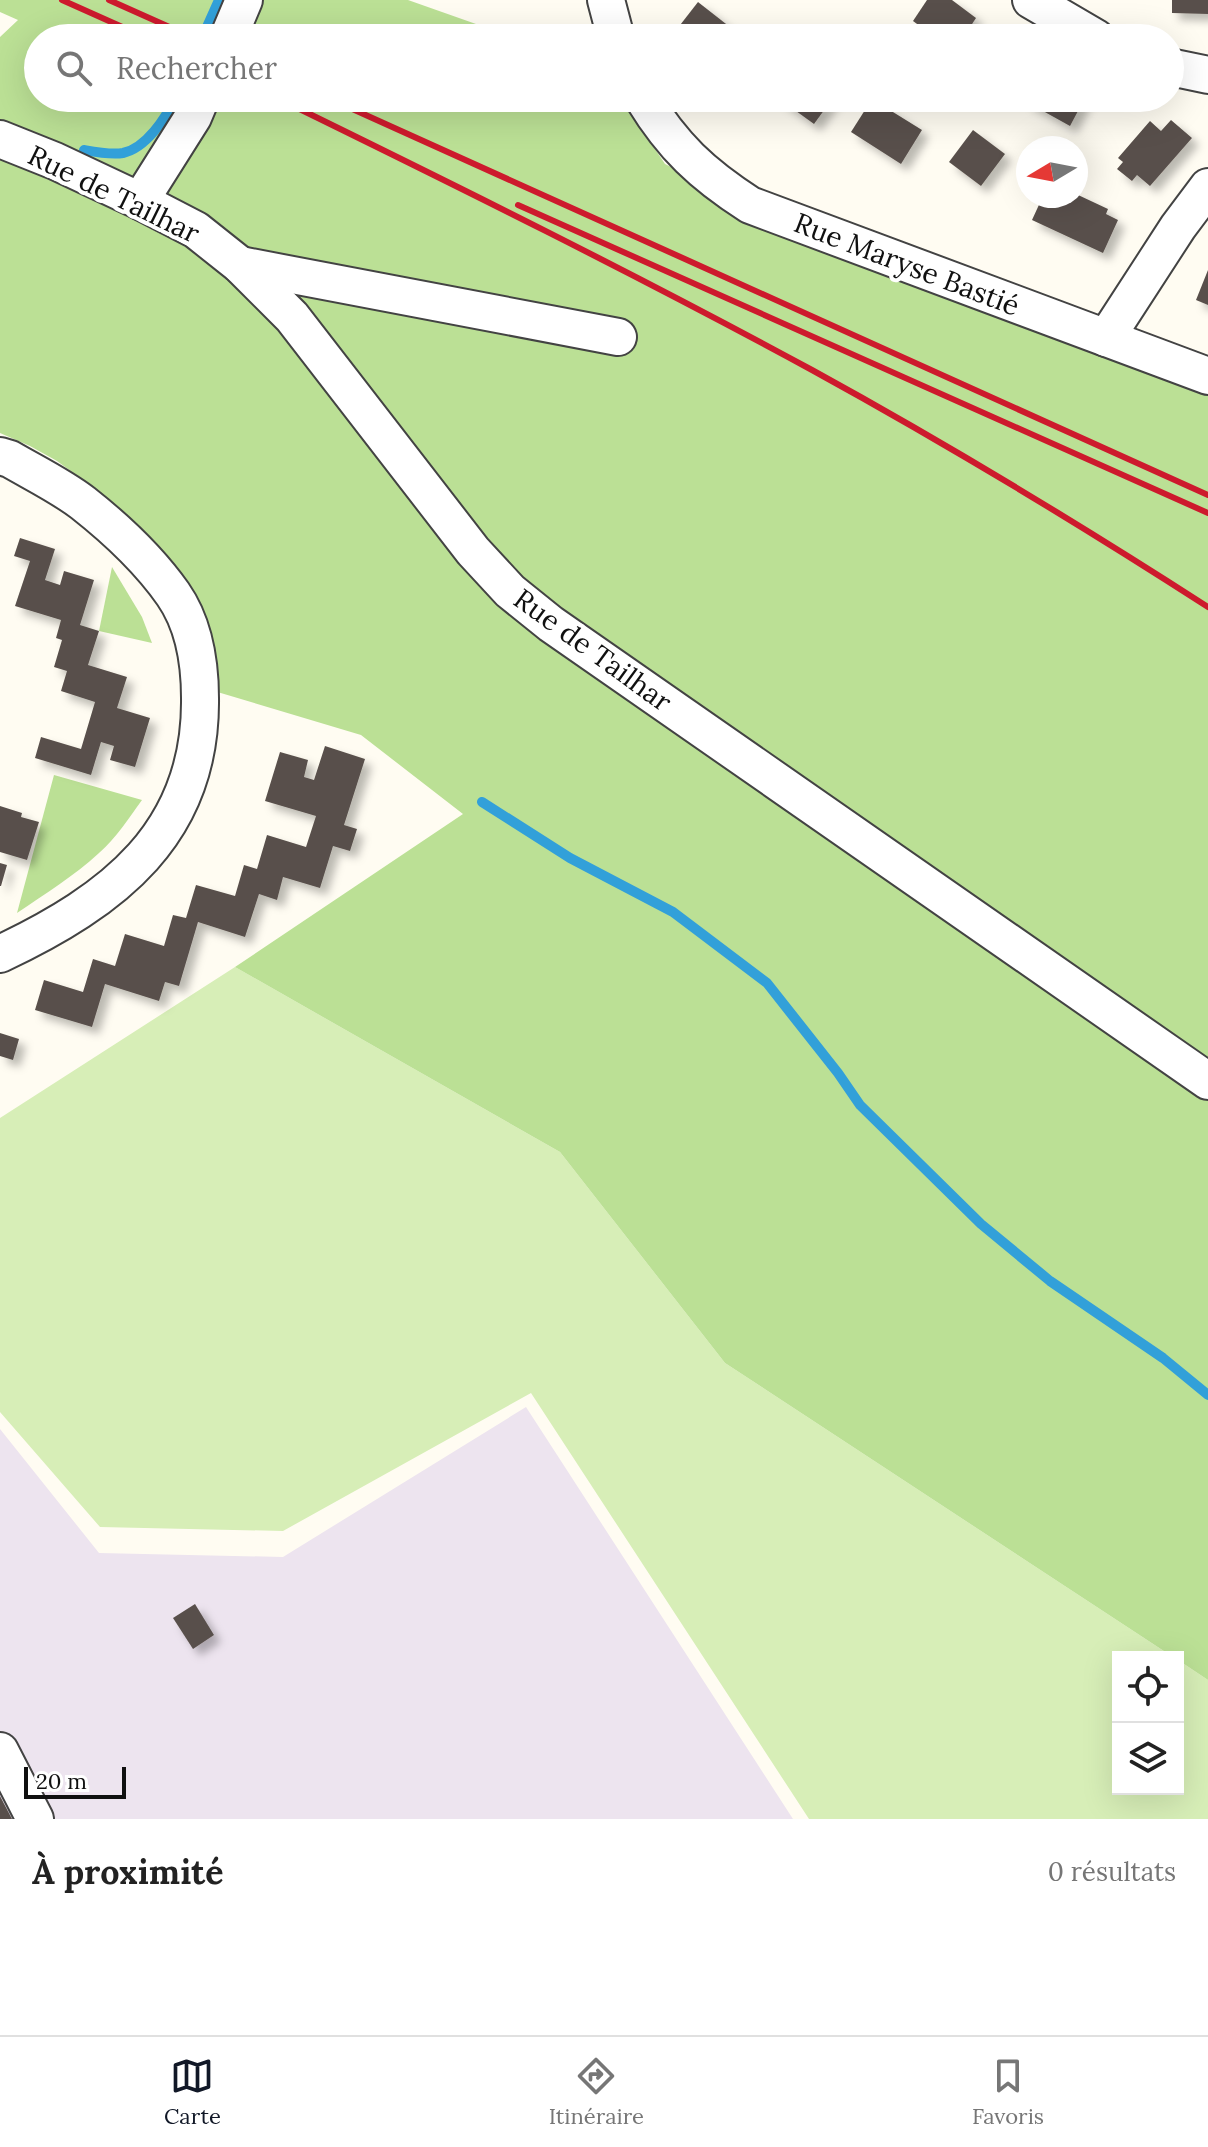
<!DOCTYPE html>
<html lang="fr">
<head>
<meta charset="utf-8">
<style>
  :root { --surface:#fff; --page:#f2f2f2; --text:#222; --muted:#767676; --line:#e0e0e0; --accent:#111827 }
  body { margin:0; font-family:Lora,serif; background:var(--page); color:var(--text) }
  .controls { position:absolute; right:24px; bottom:24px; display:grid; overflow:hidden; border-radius:0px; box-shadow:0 8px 32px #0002 }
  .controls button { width:72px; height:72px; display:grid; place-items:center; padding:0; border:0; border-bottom:2px solid var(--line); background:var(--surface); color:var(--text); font:40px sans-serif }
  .compass { position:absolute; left:1016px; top:136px; width:72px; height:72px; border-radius:50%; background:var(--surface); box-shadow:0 8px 32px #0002; rotate:260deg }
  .scale { position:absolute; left:24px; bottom:20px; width:102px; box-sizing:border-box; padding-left:8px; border:4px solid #101010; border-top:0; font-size:22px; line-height:28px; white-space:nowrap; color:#101010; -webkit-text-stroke:6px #fff; paint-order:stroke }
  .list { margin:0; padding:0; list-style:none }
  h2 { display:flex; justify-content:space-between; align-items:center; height:104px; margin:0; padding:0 32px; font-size:34px }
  h2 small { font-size:26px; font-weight:400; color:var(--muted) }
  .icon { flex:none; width:44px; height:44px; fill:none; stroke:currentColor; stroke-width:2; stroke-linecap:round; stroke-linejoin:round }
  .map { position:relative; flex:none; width:1208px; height:1819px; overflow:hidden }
  .search { position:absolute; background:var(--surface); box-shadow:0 8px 32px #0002; left:24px; right:24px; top:24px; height:88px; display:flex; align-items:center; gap:20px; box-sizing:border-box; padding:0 28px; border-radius:44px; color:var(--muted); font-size:30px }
  .sheet { height:216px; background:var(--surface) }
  nav { display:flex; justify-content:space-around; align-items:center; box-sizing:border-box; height:112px; border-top:2px solid var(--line); background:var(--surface); font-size:22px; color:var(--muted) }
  nav a { display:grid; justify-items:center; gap:4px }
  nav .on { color:var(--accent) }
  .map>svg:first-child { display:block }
</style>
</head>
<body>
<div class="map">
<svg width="1208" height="1819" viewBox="0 0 1208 1819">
  <defs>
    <filter id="shadow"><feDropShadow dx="7" dy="7" stdDeviation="4" flood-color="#0004"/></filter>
  </defs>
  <rect width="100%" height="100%" fill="#fffcf2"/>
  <!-- industrial -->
  <polygon fill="#ede4ef" points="526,1407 793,1819 0,1819 0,1429 99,1553 283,1557"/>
  <!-- green -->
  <polygon fill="#d7eeb7" points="235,967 560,1152 725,1363 1173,1657 1118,1657 1118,1789 1178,1789 1178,1660 1208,1680 1208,1819 809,1819 531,1393 283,1531 100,1527 0,1412 0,1118"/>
  <!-- forest -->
  <g fill="#bbe095">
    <polygon points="0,0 408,0 516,38 38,38 38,98 621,98 665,164 750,205 1208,376 1208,1680 1178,1660 1178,1657 1173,1657 725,1363 560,1152 235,967 463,814 361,735 204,688 135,533 87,483 57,461 30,446 0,433 0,37 18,20 0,12"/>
    <polygon points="112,567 142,617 152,643 99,631"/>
    <path d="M 54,775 L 142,800 C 129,818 116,838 99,853 C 74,876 45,894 17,913 Z"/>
  </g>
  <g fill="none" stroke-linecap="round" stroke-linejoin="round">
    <!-- stream -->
    <g stroke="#32a0d9" stroke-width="10">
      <polyline points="202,38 219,0"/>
      <path d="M 84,150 C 95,152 111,155 123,153 C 146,148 166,118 175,98"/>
      <polyline points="482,802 570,858 673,912 767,983 838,1073 860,1105 981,1224 1050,1281 1163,1358 1208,1395"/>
    </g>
  </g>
  <!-- building -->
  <g fill="#59504b" filter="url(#shadow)">
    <polygon points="927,0 952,0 976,18 963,38 936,38 913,21"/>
    <polygon points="1172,0 1208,0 1208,14 1172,13"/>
    <polygon points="698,2 744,38 670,38"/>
    <polygon points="778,98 833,98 814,124"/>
    <polygon points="1026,98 1085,98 1070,126 1025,101"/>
    <polygon points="872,99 922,130 901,164 851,132"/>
    <polygon points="1171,120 1192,138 1150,186 1137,175 1132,181 1117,169 1123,162 1118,158 1150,121 1161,131"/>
    <polygon points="973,130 1005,154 981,186 949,162"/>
    <polygon points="1076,194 1108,209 1106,214 1118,220 1103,253 1032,220 1043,196 1076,196"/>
    <polygon points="1208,270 1208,305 1196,300"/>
    <polygon points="20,538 55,549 45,580 60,585 64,571 94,580 80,625 99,631 88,665 127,677 117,708 150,718 135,767 110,760 114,746 101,742 91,775 35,758 41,737 81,749 95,702 61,691 67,671 54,667 62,640 56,638 61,620 15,606 30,561 14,556"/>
    <polygon points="325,746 365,759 344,825 357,829 350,851 333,846 320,888 283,877 277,900 259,894 245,937 198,922 179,986 165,982 159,1001 105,984 92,1027 35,1010 44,980 83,992 93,959 115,966 125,934 164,946 173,915 186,918 196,885 235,896 244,865 257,869 267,835 306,847 316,816 265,801 280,752 308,760 304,777 314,780"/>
    <polygon points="0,806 22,813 21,817 39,822 27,860 0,852"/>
    <polygon points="0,863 7,865 1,886 0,886"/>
    <polygon points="0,1033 19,1039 13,1060 0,1056"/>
    <polygon points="195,1604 214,1635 193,1649 173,1618"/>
    <polygon points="0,1796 12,1819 0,1819"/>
  </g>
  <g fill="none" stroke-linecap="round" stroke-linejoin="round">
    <!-- minor casing -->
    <g stroke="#434343" stroke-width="40">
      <g id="minor">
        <polyline points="606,0 616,38"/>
        <polyline points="1031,0 1096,38"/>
        <polyline points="228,38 244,0"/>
        <polyline points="1170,67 1208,75"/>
        <path d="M 643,98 C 673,147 702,174 750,205 L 1208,376"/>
        <polyline points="0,139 55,161 140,201 196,230 240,265 292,317 473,551 510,591 551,624 1208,1081"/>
        <polyline points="140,201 193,117 201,98"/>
        <polyline points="240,265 618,337"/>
        <polyline points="1106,338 1178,227 1208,187"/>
        <path d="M 0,456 L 10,459 C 34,473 61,486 83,503 C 116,529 149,560 173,594 C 194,624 200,662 200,698 C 202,834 112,901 0,954"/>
        <polyline points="0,1751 35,1819"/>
      </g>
    </g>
    <!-- minor -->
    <use href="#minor" stroke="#fff" stroke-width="36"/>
    <!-- rail -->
    <g stroke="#cd1a2d" stroke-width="6">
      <polyline points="62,0 147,38"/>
      <polyline points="109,0 194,38"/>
      <path d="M 277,98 C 457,186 637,275 812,370 C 947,444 1079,524 1208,607"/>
      <polyline points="328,98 1208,495"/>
      <polyline points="518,205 1208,513"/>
    </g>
  </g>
  <g text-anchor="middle" stroke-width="8" stroke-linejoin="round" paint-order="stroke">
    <!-- street labels -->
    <g font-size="28" fill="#101010" stroke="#fff">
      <text transform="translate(114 194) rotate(26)" y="10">Rue de Tailhar</text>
      <text transform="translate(907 264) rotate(21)" y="10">Rue Maryse Bastié</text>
      <text transform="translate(593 650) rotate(36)" y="10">Rue de Tailhar</text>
    </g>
  </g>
</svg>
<div class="controls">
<button><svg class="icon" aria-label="locate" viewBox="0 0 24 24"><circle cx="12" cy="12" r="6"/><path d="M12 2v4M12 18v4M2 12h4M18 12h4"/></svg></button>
<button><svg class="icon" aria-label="layers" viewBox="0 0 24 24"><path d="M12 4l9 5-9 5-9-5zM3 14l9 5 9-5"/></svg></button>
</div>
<svg class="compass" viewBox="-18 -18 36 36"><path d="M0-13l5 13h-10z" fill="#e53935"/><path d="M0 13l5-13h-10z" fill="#767676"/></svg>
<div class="scale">20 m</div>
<div class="search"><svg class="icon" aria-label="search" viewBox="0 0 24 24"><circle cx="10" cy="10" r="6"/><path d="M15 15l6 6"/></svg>Rechercher</div>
</div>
<section class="sheet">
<h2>À proximité<small>0 résultats</small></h2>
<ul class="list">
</ul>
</section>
<nav>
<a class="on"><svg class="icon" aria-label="map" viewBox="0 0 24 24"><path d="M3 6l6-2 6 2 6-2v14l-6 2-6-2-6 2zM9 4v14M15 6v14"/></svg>Carte</a>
<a><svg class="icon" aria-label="directions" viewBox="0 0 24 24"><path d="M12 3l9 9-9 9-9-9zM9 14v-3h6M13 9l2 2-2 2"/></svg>Itinéraire</a>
<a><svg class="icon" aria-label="saved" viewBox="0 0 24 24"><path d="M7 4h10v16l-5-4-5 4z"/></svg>Favoris</a>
</nav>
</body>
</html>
